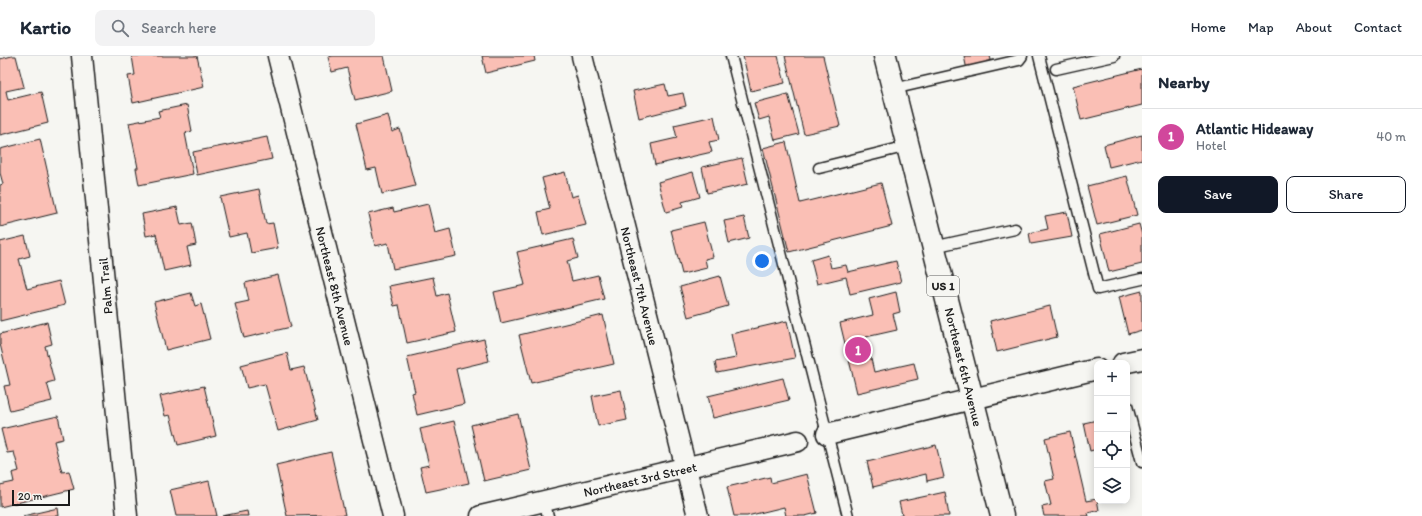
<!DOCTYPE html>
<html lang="en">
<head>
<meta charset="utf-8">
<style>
  :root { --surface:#fff; --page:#f2f2f3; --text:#1f2937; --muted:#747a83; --line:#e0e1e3; --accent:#111827 }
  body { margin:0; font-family:Itim,sans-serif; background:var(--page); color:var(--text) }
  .controls { position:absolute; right:12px; bottom:12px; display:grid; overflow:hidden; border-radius:8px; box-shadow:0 2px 10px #0003 }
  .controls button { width:36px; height:36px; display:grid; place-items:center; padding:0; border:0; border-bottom:1px solid var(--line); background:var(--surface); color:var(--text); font:20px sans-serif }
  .scale { position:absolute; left:12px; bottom:10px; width:58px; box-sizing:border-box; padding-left:4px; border:2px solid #1c1c1c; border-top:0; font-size:11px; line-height:14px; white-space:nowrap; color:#1c1c1c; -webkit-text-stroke:3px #f6f6f2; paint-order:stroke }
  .you { position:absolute; left:762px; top:205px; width:14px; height:14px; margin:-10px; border:3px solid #fff; border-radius:50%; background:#1a73e8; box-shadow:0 0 0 6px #1a73e833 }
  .badge { display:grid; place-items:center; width:26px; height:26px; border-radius:50%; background:var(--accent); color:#fff; font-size:13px; font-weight:700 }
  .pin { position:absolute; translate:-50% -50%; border:2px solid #fff; box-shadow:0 1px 4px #0006 }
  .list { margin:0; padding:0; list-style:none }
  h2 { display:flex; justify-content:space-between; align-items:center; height:52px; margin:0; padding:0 16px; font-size:17px }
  h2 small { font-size:13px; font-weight:400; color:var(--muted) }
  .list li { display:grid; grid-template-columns:26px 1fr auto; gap:12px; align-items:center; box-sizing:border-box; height:56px; padding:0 16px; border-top:1px solid var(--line) }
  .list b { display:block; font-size:15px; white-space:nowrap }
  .list p { margin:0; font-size:13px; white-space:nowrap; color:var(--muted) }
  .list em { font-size:13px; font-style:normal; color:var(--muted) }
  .actions { display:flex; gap:8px; padding:12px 16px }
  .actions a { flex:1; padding:9px 0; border:1px solid var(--accent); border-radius:8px; text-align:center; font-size:14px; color:var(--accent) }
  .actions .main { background:var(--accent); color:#fff }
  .icon { flex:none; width:22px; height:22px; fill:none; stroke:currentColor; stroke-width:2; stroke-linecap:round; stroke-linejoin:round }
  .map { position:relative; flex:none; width:1142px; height:460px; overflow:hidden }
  header { display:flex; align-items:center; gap:24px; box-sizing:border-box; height:56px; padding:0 20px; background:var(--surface); border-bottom:1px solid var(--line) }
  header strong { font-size:19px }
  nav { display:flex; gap:22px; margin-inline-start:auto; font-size:14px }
  .search { width:280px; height:36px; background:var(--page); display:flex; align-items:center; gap:10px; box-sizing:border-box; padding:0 14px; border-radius:8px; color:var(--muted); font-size:15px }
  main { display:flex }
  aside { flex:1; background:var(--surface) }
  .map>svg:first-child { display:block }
</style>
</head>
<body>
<header>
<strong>Kartio</strong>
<div class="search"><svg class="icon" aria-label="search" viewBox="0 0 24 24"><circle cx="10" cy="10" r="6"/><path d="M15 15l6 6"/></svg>Search here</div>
<nav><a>Home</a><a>Map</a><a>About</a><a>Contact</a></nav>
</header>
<main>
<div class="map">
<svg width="1142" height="460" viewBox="0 0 1142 460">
  <rect width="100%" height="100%" fill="#f6f6f2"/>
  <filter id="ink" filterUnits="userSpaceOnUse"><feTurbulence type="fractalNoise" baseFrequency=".025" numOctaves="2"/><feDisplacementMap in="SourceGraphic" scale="8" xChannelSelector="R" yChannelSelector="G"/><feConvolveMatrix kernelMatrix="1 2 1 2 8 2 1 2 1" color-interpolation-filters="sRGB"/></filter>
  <g filter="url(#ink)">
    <!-- building -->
    <g fill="#fabfb5" stroke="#1c1c1c">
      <polygon points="12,0 16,0 24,31 6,35 8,44 41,36 48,67 0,79 0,3"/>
      <polygon points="132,0 197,0 204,31 133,47 128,20 135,19"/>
      <polygon points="333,0 384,0 392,35 355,44 347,12 332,16 328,1"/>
      <polygon points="482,0 534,0 535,5 486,17"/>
      <polygon points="743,0 778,0 785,27 751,35"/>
      <polygon points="785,0 823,0 840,70 804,78"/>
      <polygon points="964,0 990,0 992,8 967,14"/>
      <polygon points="1142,13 1142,49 1081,64 1073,30"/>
      <polygon points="665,28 668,40 683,37 686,50 639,62 633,35"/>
      <polygon points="788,38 799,78 775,84 769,61 759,64 754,47"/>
      <polygon points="187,49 192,75 185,77 193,118 139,129 136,112 138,112 129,67 160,61 158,55"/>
      <polygon points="388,59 392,76 400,73 415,130 382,138 376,112 367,114 356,68"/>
      <polygon points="714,60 719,84 709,86 712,96 655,109 651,88 677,82 674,69"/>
      <polygon points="1142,79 1142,103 1109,111 1104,89"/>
      <polygon points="267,81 272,103 197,119 193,96"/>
      <polygon points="40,83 57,157 0,171 0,129 3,128 0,117 0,93"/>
      <polygon points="786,86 800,147 881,127 892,170 789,196 763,92"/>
      <polygon points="742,102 748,128 707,137 702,111"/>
      <polygon points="565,116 571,141 578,139 586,169 543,179 538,156 550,153 542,122"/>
      <polygon points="693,116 700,141 682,146 683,151 666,156 658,126"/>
      <polygon points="1127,120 1137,159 1097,169 1087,130"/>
      <polygon points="259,133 266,168 273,167 278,192 251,197 247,177 229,181 220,141"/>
      <polygon points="428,148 435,177 450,173 456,200 393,213 388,187 375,190 368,158 393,152 394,156"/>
      <polygon points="177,151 181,169 192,167 196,189 187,191 191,209 164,215 156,178 146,180 142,158"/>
      <polygon points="1067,156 1072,181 1031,188 1029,177 1048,173 1045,160"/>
      <polygon points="744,161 749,182 729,187 724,165"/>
      <polygon points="704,166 713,201 705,203 707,212 682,218 671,174"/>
      <polygon points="1139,168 1142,179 1142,208 1109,216 1100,178"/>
      <polygon points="25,180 30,200 19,203 27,233 59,225 65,249 0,265 0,186"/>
      <polygon points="573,183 578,202 567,205 572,225 598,219 604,243 501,267 494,236 525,229 517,196"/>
      <polygon points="828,199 831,212 846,209 848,216 896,205 901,226 850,238 846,221 817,228 811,204"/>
      <polygon points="278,219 291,271 244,282 235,248 249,245 245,227"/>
      <polygon points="720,220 728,250 688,261 680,231"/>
      <polygon points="433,221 437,240 447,237 456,276 407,287 399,249 394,250 389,230"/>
      <polygon points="1142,235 1142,274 1128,278 1119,241"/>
      <polygon points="896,236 900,256 893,258 897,274 866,281 874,316 914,307 918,323 857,337 840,267 873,259 869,243"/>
      <polygon points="191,237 195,250 201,248 210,283 166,294 154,246"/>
      <polygon points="1050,250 1057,281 997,296 990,265"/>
      <polygon points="603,259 614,308 531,327 519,279"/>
      <polygon points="787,265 795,302 717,317 715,306 736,302 731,278"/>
      <polygon points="47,266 52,288 45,290 54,325 47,327 52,345 10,355 4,330 10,329 0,288 0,278"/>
      <polygon points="484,283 489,305 456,313 464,348 417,359 412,337 415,336 407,301"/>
      <polygon points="287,297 291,314 304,311 318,364 278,375 265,328 247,332 241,309"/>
      <polygon points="783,322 789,344 713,362 708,340"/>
      <polygon points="204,330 216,380 178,389 170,359 165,360 160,340"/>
      <polygon points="621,334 627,364 598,370 592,340"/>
      <polygon points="518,358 531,414 484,425 471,369"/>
      <polygon points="58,360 63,383 54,385 62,416 69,415 74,433 0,451 0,429 14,426 12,417 19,415 14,396 7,397 1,373"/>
      <polygon points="1097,364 1097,393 1090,395 1084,367"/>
      <polygon points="454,365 469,427 426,436 420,411 429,409 420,373"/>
      <polygon points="1070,376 1086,445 1097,443 1099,454 1088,457 1089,460 1044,460 1042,451 1051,449 1045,425 1054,423 1045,382"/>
      <polygon points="936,389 944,421 927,425 926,418 873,431 867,406"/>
      <polygon points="331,396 345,459 287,460 276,409"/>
      <polygon points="807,418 817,457 805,460 786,460 784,451 747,460 734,460 727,431 770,421 771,427"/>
      <polygon points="209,425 217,460 176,460 170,434"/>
      <polygon points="945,436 949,460 899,460 902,459 899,446"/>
      <polygon points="58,452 59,460 23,460"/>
      <polygon points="247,455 248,460 222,460"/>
    </g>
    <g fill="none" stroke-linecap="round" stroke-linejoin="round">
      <!-- lane casing -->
      <g stroke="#1c1c1c" stroke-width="13">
        <g id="lane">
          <polyline points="731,0 848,460"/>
          <polyline points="1039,0 1098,233 1142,223"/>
          <polyline points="1056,13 1114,0"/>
          <polyline points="893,33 1019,4 1022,0"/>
          <polyline points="819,112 908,90"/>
          <polyline points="933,191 1015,173"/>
          <polyline points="1127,350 1142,406"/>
          <polyline points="544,445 548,460"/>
        </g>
      </g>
      <!-- street casing -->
      <g stroke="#1c1c1c" stroke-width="23">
        <g id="street">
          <polyline points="82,0 127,460"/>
          <polyline points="278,0 393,460"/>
          <polyline points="582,0 698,460"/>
          <polyline points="1123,307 1142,303"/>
          <polyline points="827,378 1097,313"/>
          <polyline points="481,460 798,385"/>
        </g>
      </g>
      <!-- primary casing -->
      <g stroke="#1c1c1c" stroke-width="25">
        <polyline id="primary" points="885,0 1002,460"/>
      </g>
      <!-- lane -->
      <use href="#lane" stroke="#f6f6f2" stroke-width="10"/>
      <!-- street -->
      <use href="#street" stroke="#f6f6f2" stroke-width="20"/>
      <!-- primary -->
      <use href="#primary" stroke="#f6f6f2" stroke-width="22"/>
    </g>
  </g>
  <g text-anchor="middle" stroke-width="3.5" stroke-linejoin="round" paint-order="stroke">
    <!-- shield labels -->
    <rect fill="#f6f6f2" stroke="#5d5d5c" stroke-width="1" x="927" y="220" width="32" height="20" rx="3"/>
    <g font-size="12" font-weight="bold" fill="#1c1c1c">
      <text x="943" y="234">US 1</text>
    </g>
    <!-- street labels -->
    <g font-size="13" fill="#1c1c1c" stroke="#f6f6f2">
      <text transform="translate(105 230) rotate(-95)" y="5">Palm Trail</text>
      <text transform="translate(335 230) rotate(76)" y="5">Northeast 8th Avenue</text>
      <text transform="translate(640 230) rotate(76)" y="5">Northeast 7th Avenue</text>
      <text transform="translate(964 311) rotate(76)" y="5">Northeast 6th Avenue</text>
      <text transform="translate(640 423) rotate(-13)" y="5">Northeast 3rd Street</text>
    </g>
  </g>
</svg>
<div class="controls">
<button>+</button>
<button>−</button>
<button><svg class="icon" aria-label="locate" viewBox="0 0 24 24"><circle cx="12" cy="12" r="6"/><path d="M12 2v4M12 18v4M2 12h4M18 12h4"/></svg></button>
<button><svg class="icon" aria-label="layers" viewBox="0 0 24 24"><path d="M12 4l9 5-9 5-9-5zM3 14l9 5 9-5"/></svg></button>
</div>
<div class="scale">20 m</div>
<div class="you"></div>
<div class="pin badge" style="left:858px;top:294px;background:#d1479c">1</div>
</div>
<aside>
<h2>Nearby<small></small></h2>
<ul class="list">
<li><span class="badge" style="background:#d1479c">1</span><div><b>Atlantic Hideaway</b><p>Hotel</p></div><em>40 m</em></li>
</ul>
<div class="actions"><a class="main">Save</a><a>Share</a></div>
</aside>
</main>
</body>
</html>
